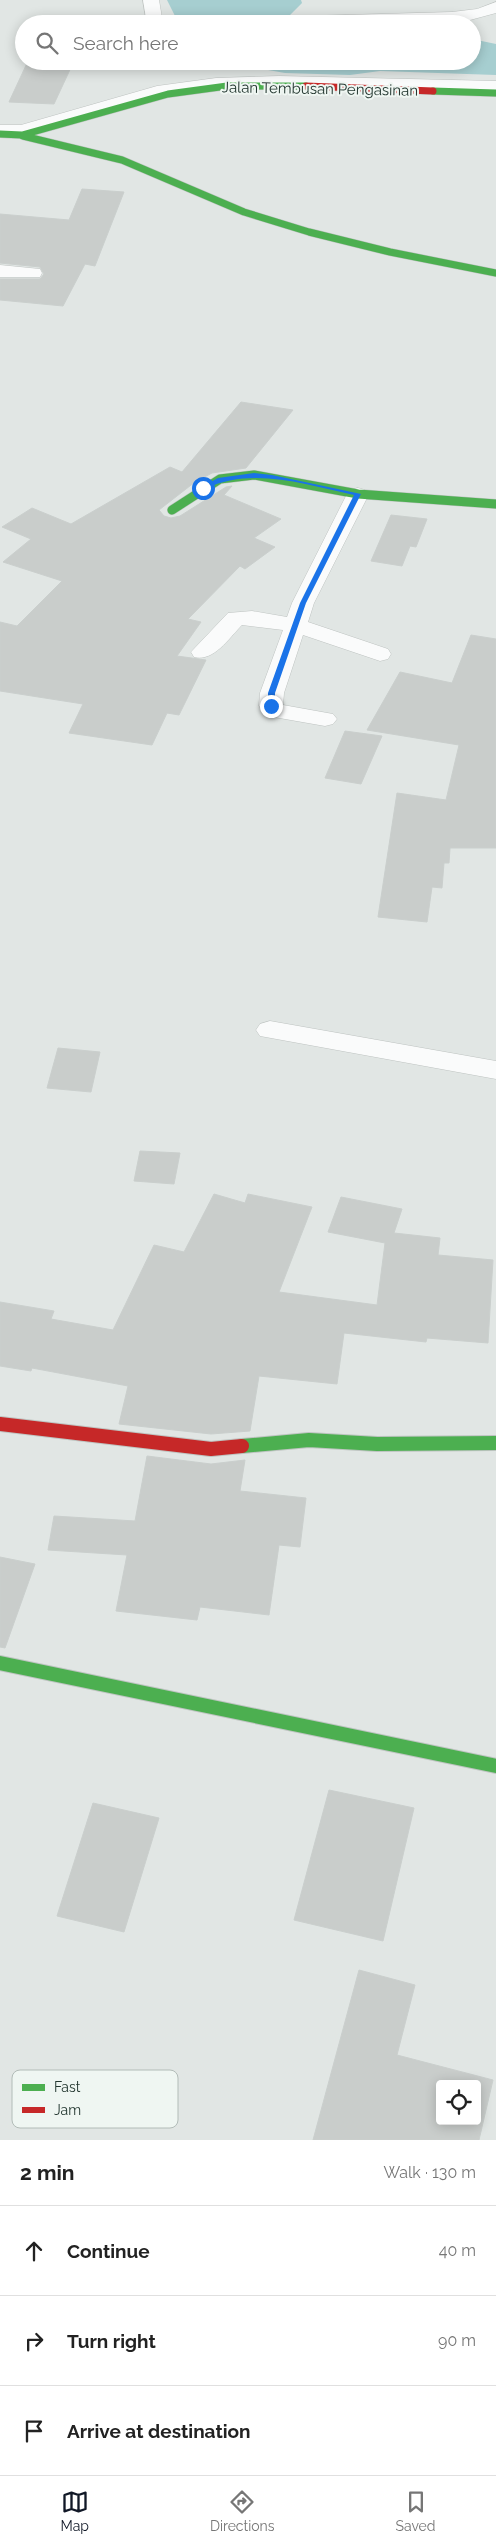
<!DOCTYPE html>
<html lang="en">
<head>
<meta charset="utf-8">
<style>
  :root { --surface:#fff; --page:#f2f2f2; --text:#222; --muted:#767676; --line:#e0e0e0; --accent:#111827 }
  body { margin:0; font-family:Raleway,sans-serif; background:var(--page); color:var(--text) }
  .controls { position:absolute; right:15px; bottom:15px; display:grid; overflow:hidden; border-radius:5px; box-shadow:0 2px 12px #0003 }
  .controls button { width:45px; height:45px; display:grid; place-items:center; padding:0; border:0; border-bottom:1px solid var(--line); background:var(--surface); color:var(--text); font:25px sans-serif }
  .stop { position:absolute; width:15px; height:15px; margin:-11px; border:4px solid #1a73e8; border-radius:50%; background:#fff }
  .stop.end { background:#1a73e8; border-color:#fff; box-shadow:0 1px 5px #0008 }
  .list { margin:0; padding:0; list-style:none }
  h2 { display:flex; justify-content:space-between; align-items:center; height:65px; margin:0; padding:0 20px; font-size:21px }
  h2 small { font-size:16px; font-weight:400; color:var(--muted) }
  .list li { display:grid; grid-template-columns:32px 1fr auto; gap:15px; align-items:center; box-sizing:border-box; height:90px; padding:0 20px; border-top:1px solid var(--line) }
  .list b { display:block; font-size:19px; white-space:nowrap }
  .list em { font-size:16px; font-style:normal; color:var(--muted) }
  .icon { flex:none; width:28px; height:28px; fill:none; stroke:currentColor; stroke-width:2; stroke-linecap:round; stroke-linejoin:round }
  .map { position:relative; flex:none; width:496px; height:2140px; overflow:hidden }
  .search { position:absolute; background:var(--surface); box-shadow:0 2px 12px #0003; left:15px; right:15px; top:15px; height:55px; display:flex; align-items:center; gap:12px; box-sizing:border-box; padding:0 18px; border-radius:28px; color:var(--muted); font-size:19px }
  .sheet { height:335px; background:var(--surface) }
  nav { display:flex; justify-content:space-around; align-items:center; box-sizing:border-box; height:70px; border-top:1px solid var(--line); background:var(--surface); font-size:14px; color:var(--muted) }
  nav a { display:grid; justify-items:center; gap:2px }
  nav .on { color:var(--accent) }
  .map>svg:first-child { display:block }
</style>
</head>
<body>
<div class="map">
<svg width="496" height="2140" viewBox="0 0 496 2140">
  <rect width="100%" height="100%" fill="#e1e6e4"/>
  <!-- water -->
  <g fill="#a6ced0">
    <polygon points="167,0 301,0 302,3 288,17 292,24 169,24 176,18"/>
    <polygon points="472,39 496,44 496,75 380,71 350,75 285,73 246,66 236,61 472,61"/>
  </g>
  <!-- building -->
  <g fill="#c9cdcb" stroke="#cacfcd" fill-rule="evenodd">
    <polygon points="28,61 74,61 54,104 9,102"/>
    <polygon points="82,189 124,192 95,266 85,264 63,306 0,300 0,279 40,279 44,274 40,267 0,263 0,214 69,220"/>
    <polygon points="241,402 293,410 246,468 212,473 195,482 159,510 164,516 171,518 180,516 226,487 232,486 224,495 281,519 254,538 275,547 245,569 240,566 188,619 201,622 177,656 206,660 179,715 167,713 152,745 69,733 83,704 0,691 0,622 17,626 62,581 3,562 31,539 2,527 32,508 71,524 170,467 182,472"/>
    <polygon points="391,515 427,519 416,547 410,546 402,566 371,561"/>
    <polygon points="471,635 496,639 496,848 450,848 449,863 444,863 442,888 432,887 427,922 378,917 397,793 446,800 459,745 367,730 400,672 452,683"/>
    <polygon points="345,731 382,736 361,784 325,778"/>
    <polygon points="58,1048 100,1052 91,1092 47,1088"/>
    <polygon points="140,1151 180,1153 174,1184 134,1181"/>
    <polygon points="214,1194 245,1203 248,1194 312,1207 279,1292 377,1305 385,1243 328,1232 341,1197 402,1209 394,1233 440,1238 438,1255 493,1260 488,1343 427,1338 426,1342 344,1333 337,1384 259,1376 250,1431 211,1434 119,1424 128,1386 32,1368 31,1371 0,1366 0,1302 54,1311 51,1319 113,1330 154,1245 184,1252"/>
    <polygon points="147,1456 211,1464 245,1460 240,1491 306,1498 300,1547 279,1545 269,1615 200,1607 197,1620 116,1611 127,1555 48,1550 54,1516 135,1521"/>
    <polygon points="0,1557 35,1564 5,1648 0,1647"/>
    <polygon points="329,1790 414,1808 383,1941 294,1920"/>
    <polygon points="93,1803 159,1818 124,1932 57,1916"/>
    <path d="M 359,1970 L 415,1985 L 397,2055 L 493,2080 L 479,2140 L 313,2140 ZM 440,2084 L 477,2084 L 477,2121 L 440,2121 Z"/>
  </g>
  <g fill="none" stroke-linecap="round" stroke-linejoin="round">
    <!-- street casing -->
    <g stroke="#bec3c1" stroke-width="1">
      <g id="street">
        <polygon points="143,0 159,0 163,24 147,24"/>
        <polygon points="496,2 496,13 470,20 452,22 303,24 301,21 309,16 452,12 477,9"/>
        <polygon points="279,76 496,81 496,91 279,86 216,88 159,96 22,135 0,135 0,125 21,125 157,86 216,78"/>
        <polygon points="0,265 40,269 42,273 40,277 0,277"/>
        <path d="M 358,488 L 365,490 L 369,494 L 314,603 L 308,622 L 388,649 L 391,654 L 388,659 L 380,661 L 303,635 L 284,693 L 283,705 L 333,714 L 337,719 L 333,724 L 325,726 L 268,716 L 259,706 L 260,693 L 283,630 L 242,625 C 229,638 214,662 194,657 L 191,652 L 228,613 L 252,611 L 287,617 L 292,603 L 347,494 L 351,490 Z"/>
        <polygon points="270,1021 496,1061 496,1079 260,1036 256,1030 260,1024"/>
      </g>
    </g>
    <!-- fast-far2 casing -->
    <g stroke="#bec4c1" stroke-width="8">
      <g id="fast-far2">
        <polyline points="433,91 496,93"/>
        <polyline points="0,134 22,135 168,94 227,86 306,86"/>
        <polyline points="23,136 122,160 244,212 309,232 390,252 496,273"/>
      </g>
    </g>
    <!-- fast-far1 casing -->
    <g stroke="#bec4c1" stroke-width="10">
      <polyline id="fast-far1" points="172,510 220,479 254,475 358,494 496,504"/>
    </g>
    <!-- fast casing -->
    <g stroke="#bec4c1" stroke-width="16">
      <g id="fast">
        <polyline points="242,1446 309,1440 377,1444 496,1443"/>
        <polyline points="0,1663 496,1766"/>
      </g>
    </g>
    <!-- jam-far1 casing -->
    <g stroke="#bec4c1" stroke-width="8">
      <polyline id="jam-far1" points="306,86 433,91"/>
    </g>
    <!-- jam casing -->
    <g stroke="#bec4c1" stroke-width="16">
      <polyline id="jam" points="0,1424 211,1449 242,1446"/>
    </g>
    <!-- street -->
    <use href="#street" fill="#fafbfb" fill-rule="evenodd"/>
    <!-- fast-far2 -->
    <use href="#fast-far2" stroke="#4caf50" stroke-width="7"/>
    <!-- fast-far1 -->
    <use href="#fast-far1" stroke="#4caf50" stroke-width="9"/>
    <!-- fast -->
    <use href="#fast" stroke="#4caf50" stroke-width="14"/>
    <!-- jam-far1 -->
    <use href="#jam-far1" stroke="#c62828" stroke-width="7"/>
    <!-- jam -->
    <use href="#jam" stroke="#c62828" stroke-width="14"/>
  </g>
  <!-- route -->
  <path fill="#1a73e8" d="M 254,473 L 272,475 L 361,494 L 306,603 L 275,693 L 275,706 L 271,708 L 268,706 L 268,693 L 300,603 L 354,495 C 306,485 252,466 205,489 L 200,488 L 218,478 Z"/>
  <g text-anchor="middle" stroke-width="4" stroke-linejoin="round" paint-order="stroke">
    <!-- far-street labels -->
    <g font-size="15" fill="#22362f" stroke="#eff6f2">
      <text transform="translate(320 89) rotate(1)" y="5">Jalan Tembusan Pengasinan</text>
    </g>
  </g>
  <!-- legend -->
  <rect x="12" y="2070" width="166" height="58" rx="8" fill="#eff6f2" stroke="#b2bcb8" stroke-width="1"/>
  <rect x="22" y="2084" width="23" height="7" fill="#4caf50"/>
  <rect x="22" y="2107" width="23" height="6" fill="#c62828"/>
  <g font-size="14" fill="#22362f">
    <text x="54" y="2092">Fast</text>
    <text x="54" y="2115">Jam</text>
  </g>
</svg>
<div class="controls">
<button><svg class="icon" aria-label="locate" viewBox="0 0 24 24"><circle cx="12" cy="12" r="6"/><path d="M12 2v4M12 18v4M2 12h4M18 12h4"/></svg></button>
</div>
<div class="stop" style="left:203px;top:488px"></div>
<div class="stop end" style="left:271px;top:706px"></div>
<div class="search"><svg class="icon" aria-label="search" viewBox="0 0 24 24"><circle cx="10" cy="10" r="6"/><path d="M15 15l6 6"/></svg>Search here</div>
</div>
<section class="sheet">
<h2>2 min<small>Walk · 130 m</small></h2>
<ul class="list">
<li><svg class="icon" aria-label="ahead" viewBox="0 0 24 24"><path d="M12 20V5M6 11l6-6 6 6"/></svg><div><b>Continue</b></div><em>40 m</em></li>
<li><svg class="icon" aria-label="right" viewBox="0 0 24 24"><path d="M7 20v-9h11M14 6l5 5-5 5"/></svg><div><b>Turn right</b></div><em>90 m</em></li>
<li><svg class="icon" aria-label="arrive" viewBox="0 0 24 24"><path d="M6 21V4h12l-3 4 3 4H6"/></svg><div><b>Arrive at destination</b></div></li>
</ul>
</section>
<nav>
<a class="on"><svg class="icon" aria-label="map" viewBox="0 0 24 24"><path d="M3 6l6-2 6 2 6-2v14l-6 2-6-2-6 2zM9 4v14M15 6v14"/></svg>Map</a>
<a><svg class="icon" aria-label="directions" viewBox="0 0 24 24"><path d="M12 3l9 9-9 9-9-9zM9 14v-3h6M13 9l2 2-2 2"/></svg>Directions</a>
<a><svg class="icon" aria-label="saved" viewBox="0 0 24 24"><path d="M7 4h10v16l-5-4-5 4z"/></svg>Saved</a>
</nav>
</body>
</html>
